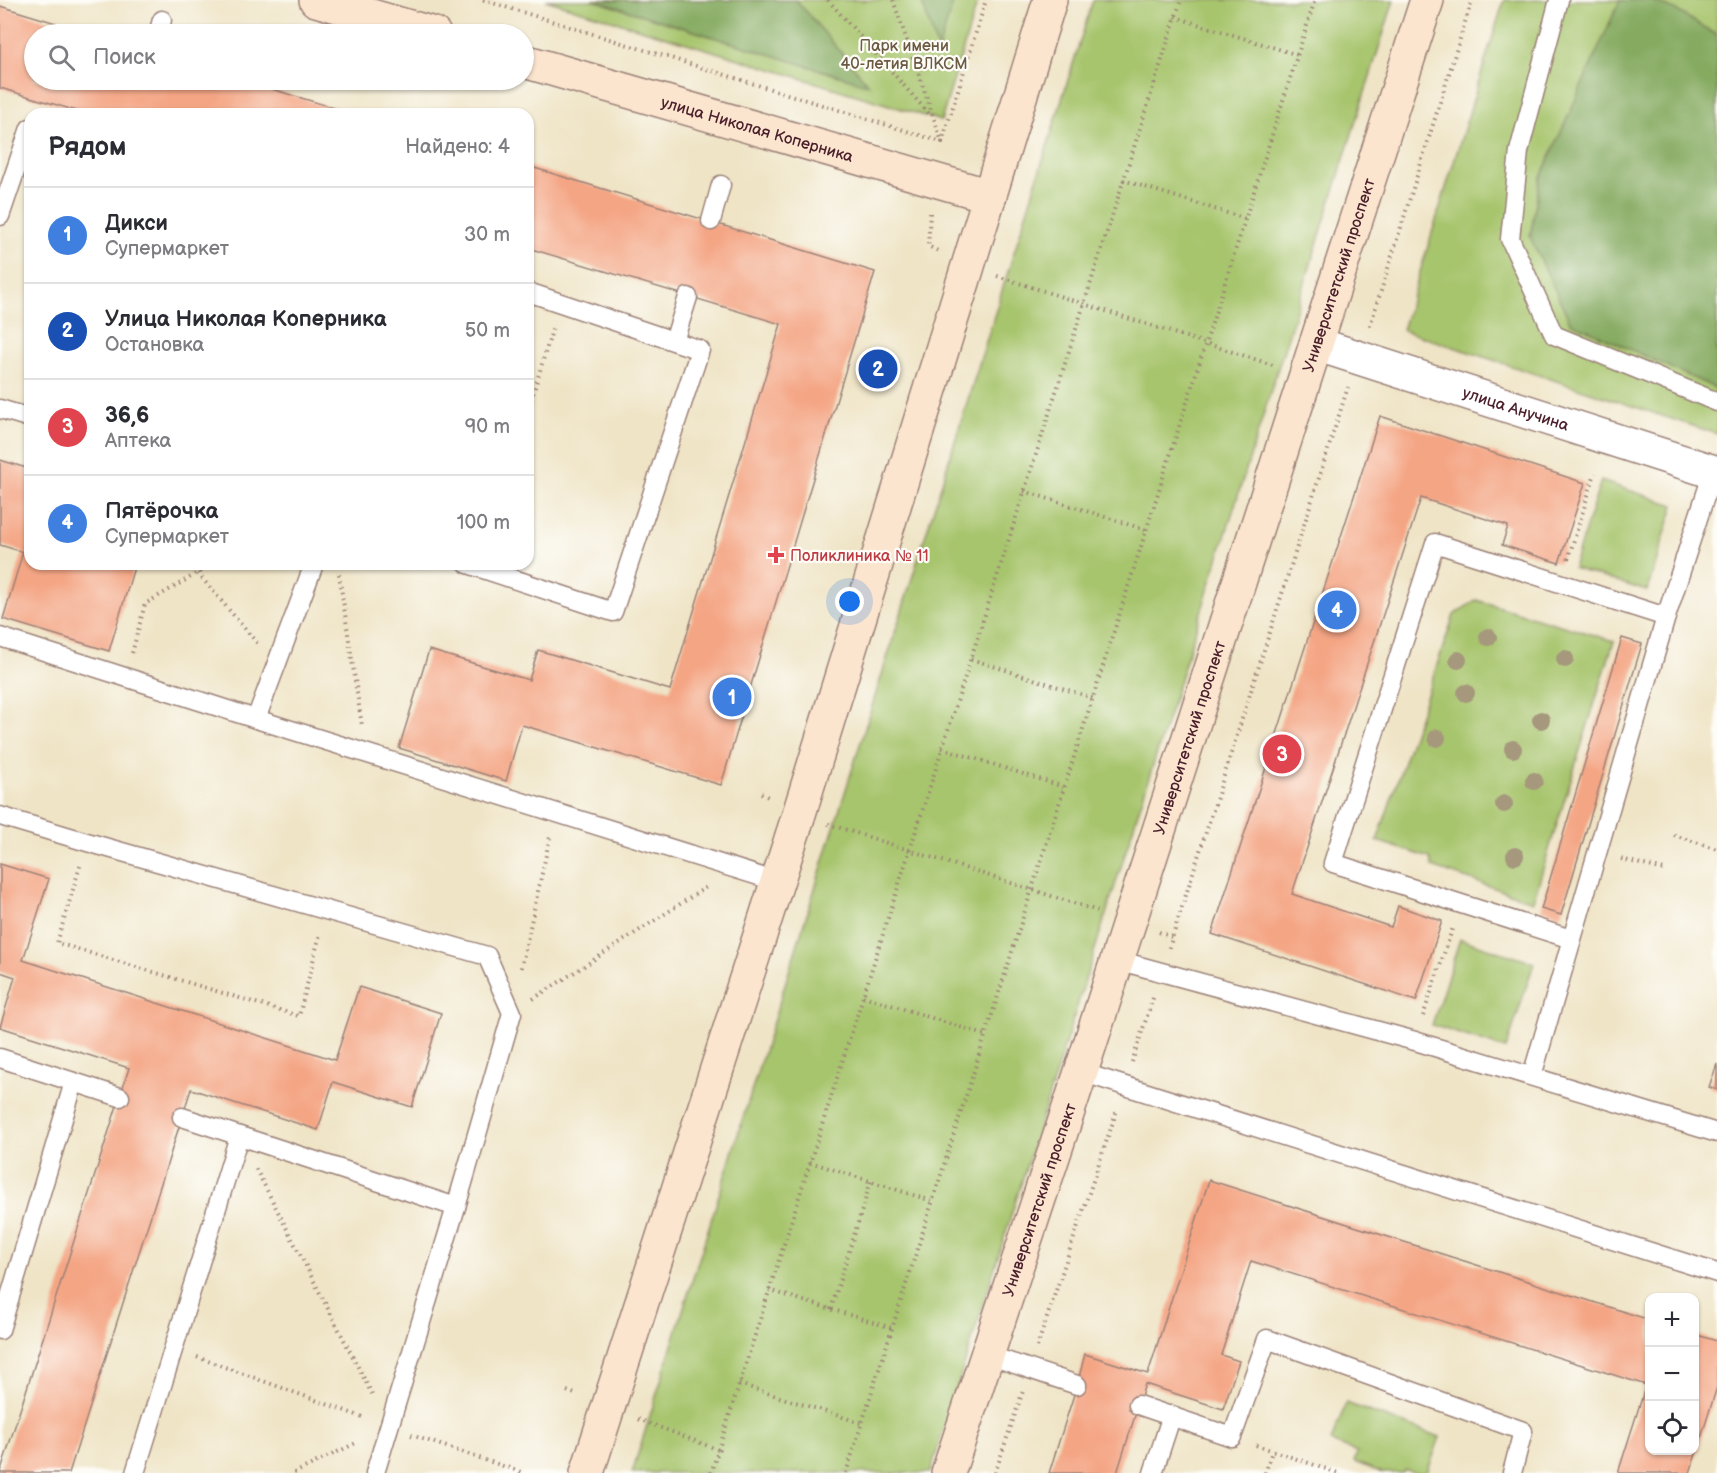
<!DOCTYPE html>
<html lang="ru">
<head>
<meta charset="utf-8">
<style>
  :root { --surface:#fff; --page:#f7f7f7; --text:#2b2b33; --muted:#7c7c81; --line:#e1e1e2; --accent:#0b8043 }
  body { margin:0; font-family:"Balsamiq Sans",sans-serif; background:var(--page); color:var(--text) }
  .controls { position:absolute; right:18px; bottom:18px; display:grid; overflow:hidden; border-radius:12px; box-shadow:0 2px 4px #0004 }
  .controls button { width:54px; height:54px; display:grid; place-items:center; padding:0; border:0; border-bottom:2px solid var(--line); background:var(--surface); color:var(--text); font:30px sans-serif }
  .you { position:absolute; left:850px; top:602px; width:21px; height:21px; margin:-15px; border:4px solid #fff; border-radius:50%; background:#1a73e8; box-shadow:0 0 0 9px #1a73e833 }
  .badge { display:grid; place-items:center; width:39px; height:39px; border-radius:50%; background:var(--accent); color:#fff; font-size:20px; font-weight:700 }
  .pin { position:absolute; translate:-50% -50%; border:3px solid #fff; box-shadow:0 2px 6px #0006 }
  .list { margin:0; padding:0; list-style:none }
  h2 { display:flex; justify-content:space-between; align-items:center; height:78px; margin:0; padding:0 24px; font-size:26px }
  h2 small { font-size:20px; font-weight:400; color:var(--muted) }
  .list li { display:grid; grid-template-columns:39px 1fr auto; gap:18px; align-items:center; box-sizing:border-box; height:96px; padding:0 24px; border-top:2px solid var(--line) }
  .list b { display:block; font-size:22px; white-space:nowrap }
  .list p { margin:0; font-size:20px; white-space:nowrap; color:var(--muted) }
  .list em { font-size:20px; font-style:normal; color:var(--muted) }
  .icon { flex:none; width:33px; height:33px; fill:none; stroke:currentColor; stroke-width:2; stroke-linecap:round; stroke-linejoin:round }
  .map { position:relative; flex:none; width:1717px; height:1473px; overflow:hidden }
  .search { position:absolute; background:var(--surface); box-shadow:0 2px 4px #0004; left:24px; top:24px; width:510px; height:66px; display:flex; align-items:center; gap:15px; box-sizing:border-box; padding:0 21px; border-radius:33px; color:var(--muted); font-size:22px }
  .panel { position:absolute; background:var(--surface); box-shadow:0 2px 4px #0004; left:24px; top:108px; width:510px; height:462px; border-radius:18px }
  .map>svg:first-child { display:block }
</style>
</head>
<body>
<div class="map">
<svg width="1717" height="1473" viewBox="0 0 1717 1473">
  <rect width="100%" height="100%" fill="#fdfcf7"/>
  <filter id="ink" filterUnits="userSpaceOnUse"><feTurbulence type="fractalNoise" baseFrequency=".0167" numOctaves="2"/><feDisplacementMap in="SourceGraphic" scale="12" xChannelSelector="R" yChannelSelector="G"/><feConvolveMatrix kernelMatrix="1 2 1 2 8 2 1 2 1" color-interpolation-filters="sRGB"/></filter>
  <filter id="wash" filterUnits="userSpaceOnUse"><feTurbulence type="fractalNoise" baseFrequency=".008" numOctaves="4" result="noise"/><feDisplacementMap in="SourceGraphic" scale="24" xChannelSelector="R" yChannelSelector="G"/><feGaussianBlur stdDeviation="1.35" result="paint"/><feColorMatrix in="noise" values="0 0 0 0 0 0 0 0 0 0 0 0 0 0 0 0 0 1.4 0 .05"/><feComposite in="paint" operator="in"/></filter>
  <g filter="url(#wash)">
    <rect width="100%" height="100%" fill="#efe4c6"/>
    <!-- green -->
    <g fill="#a7c56d" stroke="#78724c" stroke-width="1.5">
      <polygon points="546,0 978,0 941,121"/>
      <polygon points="1093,0 1394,0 930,1473 632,1473"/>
      <polygon points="1504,0 1717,0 1717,434 1402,330"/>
      <polygon points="1601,481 1674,505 1647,591 1573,568"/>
      <polygon points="1476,600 1614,641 1533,901 1432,867 1430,858 1377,841 1454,615"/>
      <polygon points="1460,939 1534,963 1506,1049 1432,1025"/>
      <polygon points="1346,1403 1440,1437 1427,1473 1415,1473 1405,1470 1403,1473 1383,1473 1354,1462 1357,1452 1331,1442"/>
    </g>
    <!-- forest -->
    <g fill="#85aa60" stroke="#686446" stroke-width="1.5">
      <polygon points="593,0 796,0 869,85"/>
      <polygon points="921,0 954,0 938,51"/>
      <polygon points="1620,0 1651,0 1677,11 1717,35 1717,389 1570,322 1530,237 1540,179"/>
    </g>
    <g id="blocks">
      <!-- building -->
      <g fill="#f4a584">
        <polygon points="0,6 92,34 34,34 34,80 242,80 354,114 87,114 0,88"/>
        <polygon points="528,166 875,272 721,785 522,725 506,781 399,748 429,650 529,680 538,650 670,690 781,324 528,248"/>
        <polygon points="1380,416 1585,483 1559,563 1502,545 1508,526 1421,498 1292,894 1391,927 1398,906 1442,921 1416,1001 1212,934"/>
        <polygon points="0,460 30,469 30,564 135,564 109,651 3,619 23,552 0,545"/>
        <polygon points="1622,638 1642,644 1561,915 1541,909"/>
        <polygon points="0,864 49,879 23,960 335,1060 359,987 441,1013 412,1107 333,1082 318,1130 191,1089 69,1473 0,1473 129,1068 0,1027 15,977 0,972"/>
        <polygon points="1717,1064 1717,1090 1709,1087"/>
        <polygon points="1209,1180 1650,1320 1650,1450 1694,1450 1694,1334 1717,1341 1717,1387 1690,1473 1618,1473 1646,1385 1251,1261 1221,1355 1239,1361 1223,1409 1145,1384 1117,1473 1049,1473 1077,1385 1085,1354 1148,1374"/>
      </g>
    </g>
  </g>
  <g filter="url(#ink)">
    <use href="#blocks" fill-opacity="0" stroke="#9c8278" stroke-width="1.5"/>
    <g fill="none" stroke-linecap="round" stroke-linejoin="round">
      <!-- lane casing -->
      <g stroke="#9c8278" stroke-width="21">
        <g id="lane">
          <polyline points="1559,0 1519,151 1510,239 1554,335 1717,402"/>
          <polyline points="158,34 162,20"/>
          <polyline points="0,216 30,128"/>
          <polyline points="711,221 721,185"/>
          <polyline points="674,341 688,297"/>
          <polyline points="0,409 30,418"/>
          <polyline points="468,564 613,612 700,350 528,292"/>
          <polyline points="0,637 256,719 778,882"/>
          <polyline points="256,719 314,564"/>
          <polyline points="0,816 87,842 487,956 512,1013 456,1207"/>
          <polyline points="1571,939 1333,863 1435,543 1666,617"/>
          <polyline points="1117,960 1415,1041 1717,1133"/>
          <polyline points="0,1058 120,1097"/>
          <polyline points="1081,1072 1717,1273"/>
          <polyline points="1532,1076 1666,617 1713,472"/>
          <polyline points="182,1117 456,1207 375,1473"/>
          <polyline points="0,1330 74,1082"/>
          <polyline points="988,1355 1077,1385"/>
          <polyline points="1138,1405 1232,1437 1267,1339 1523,1431 1512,1473"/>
          <polyline points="135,1473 239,1136"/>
          <polyline points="1153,1473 1172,1415"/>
        </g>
      </g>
      <!-- street casing -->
      <g stroke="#9c8278" stroke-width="36">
        <g id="street">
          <path id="s1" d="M 1316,344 L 1717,473"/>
        </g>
      </g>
      <!-- secondary casing -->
      <g stroke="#9c8278" stroke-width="36">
        <g id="secondary">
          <polyline points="316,0 434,34"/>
          <path id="s2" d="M 524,61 L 990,196"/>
          <polyline points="587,1473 799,814 1050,0"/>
          <path id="s3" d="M 948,1473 L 1081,1072 L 1427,0"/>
        </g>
      </g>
      <!-- path -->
      <g stroke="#9c8278" stroke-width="4" stroke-dasharray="1.5 4.5" stroke-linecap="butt">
        <polyline points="483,0 942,142 986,0"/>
        <polyline points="828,0 931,116"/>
        <polyline points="893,0 942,142 940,147"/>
        <polyline points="1175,17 1298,55"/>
        <polyline points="1123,180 1246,219"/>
        <polyline points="930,213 928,246 938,251"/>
        <polyline points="997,276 1276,366"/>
        <polyline points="1370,326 1472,0"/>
        <polyline points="528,411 553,327"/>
        <polyline points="1024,491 1146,530"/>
        <polyline points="1568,559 1595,473"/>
        <polyline points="190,564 258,644"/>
        <polyline points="339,574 362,726"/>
        <polyline points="132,653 145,604 213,564"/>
        <polyline points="971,659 1093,698"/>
        <polyline points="942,748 1064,787"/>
        <polyline points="761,793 770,798"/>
        <polyline points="828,824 1098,911"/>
        <polyline points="1674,835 1717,849"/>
        <polyline points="1621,859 1664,870"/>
        <polyline points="80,866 57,943 299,1016 320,934"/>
        <polyline points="1159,932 1172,937"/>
        <polyline points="1169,948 1348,387"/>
        <polyline points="521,968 550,837"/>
        <polyline points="863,996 985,1035"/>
        <polyline points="533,999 708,886"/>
        <polyline points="1423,1016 1453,927"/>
        <polyline points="1132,1062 1154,995"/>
        <polyline points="810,1162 932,1201"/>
        <polyline points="256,1169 372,1394"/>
        <polyline points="769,1290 892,1328"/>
        <polyline points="831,1309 871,1181"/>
        <polyline points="1037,1347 1117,1110"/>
        <polyline points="197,1357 365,1418"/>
        <polyline points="739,1384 861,1423"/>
        <polyline points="567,1391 578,1395"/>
        <polyline points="638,1419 719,1450"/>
        <polyline points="411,1435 524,1473"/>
        <polyline points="1256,1445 1338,1473"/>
        <polyline points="294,1473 358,1442"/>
        <polyline points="711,1473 1181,0"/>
        <polyline points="846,1473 1315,0"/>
        <polyline points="995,1473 1023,1391"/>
        <polyline points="1265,1473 1272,1451"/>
      </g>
      <!-- lane -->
      <use href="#lane" stroke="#fff" stroke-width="18"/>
      <!-- street -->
      <use href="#street" stroke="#fff" stroke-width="33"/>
      <!-- secondary -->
      <use href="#secondary" stroke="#fbe5cf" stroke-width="33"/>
    </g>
    <!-- trees -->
    <g fill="#a6987d">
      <circle cx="1488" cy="637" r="9"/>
      <circle cx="1565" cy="659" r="9"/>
      <circle cx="1458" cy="660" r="9"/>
      <circle cx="1466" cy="693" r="9"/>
      <circle cx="1541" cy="720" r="9"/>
      <circle cx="1437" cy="738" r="9"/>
      <circle cx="1513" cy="749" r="9"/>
      <circle cx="1534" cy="781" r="9"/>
      <circle cx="1504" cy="804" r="9"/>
      <circle cx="1515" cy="856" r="9"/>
    </g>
  </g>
  <!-- markers -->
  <path fill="#e0444e" stroke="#fdfcf7" stroke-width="2" d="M773 546h6v6h6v6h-6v6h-6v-6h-6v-6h6z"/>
  <g text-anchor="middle" stroke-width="4.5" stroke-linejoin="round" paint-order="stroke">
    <!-- park labels -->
    <g font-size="16" fill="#6b5942" stroke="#fdfcf7">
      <text x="904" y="51">Парк имени<tspan x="904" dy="18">40-летия ВЛКСМ</tspan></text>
    </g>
    <!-- street labels -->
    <g font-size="16" fill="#4a1f2b" stroke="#fdfcf7">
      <text dy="6" stroke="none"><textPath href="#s2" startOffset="243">улица Николая Коперника</textPath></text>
      <text dy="6" stroke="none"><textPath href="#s3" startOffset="1260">Университетский проспект</textPath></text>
      <text dy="6" stroke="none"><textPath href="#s1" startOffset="210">улица Анучина</textPath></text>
      <text dy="6" stroke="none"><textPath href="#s3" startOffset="774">Университетский проспект</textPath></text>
      <text dy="6" stroke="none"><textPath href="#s3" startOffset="288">Университетский проспект</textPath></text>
    </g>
    <!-- health labels -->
    <g font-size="16" fill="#be3a42" stroke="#fdfcf7" text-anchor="start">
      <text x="790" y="561">Поликлиника № 11</text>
    </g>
  </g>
</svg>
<div class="controls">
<button>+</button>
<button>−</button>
<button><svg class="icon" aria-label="locate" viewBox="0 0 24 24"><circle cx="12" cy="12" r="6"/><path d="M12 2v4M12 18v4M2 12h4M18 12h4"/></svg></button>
</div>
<div class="you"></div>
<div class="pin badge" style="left:732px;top:697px;background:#3f7fe0">1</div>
<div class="pin badge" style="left:878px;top:369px;background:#1a4fb4">2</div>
<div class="pin badge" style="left:1282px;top:754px;background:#e0444e">3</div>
<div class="pin badge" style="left:1337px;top:610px;background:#3f7fe0">4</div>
<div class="search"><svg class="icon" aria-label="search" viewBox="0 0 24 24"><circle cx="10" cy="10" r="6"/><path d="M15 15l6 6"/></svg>Поиск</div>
<section class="panel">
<h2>Рядом<small>Найдено: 4</small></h2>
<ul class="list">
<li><span class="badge" style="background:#3f7fe0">1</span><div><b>Дикси</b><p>Супермаркет</p></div><em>30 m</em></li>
<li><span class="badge" style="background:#1a4fb4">2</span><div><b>Улица Николая Коперника</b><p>Остановка</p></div><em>50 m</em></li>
<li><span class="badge" style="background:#e0444e">3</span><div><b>36,6</b><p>Аптека</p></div><em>90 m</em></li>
<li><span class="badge" style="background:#3f7fe0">4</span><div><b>Пятёрочка</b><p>Супермаркет</p></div><em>100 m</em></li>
</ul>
</section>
</div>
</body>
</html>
